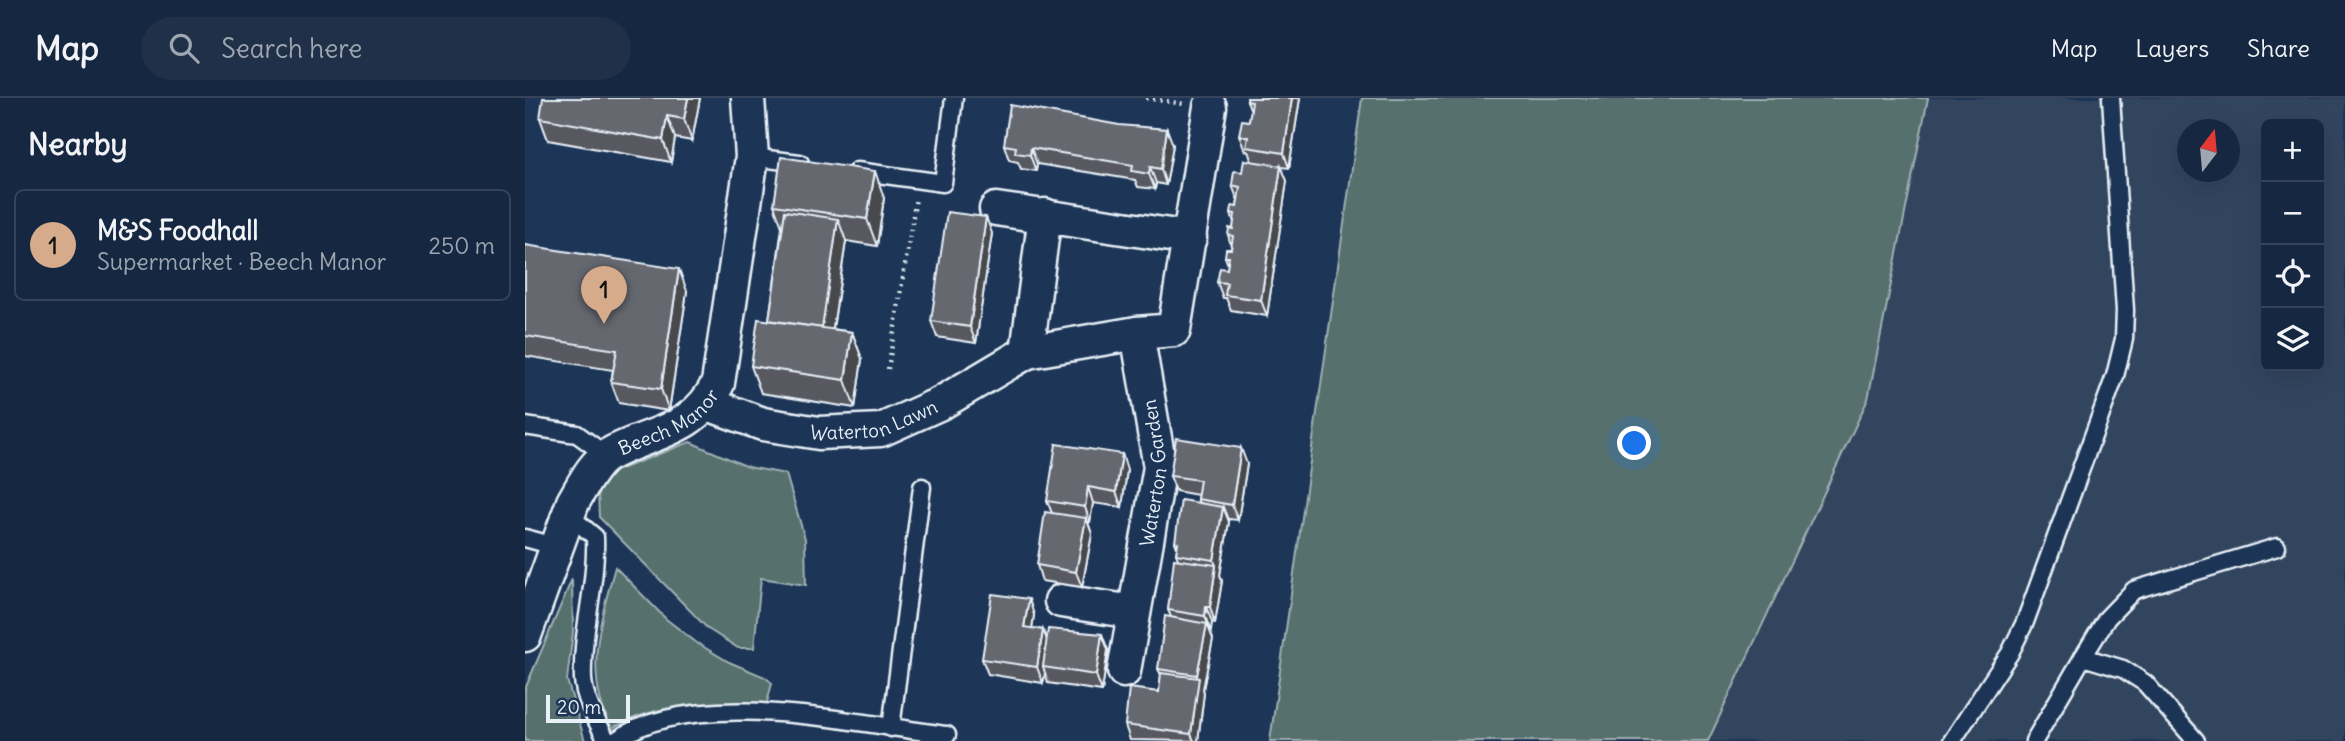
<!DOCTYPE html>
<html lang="en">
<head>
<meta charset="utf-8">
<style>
  :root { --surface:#162841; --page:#1f3048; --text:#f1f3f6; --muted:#9ea6b1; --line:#35445a; --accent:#d6ab8b }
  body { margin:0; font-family:Delius,sans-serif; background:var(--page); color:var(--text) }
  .controls { position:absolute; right:21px; top:21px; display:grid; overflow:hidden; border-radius:10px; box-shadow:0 7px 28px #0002 }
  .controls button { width:63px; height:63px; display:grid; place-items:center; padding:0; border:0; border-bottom:2px solid var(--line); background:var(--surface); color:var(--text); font:35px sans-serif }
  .compass { position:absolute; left:1652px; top:21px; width:63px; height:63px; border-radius:50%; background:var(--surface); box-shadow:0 7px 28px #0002; rotate:16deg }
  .scale { position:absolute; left:21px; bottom:18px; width:84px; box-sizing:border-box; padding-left:7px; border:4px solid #e8f1f8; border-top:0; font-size:19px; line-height:24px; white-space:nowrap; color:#e8f1f8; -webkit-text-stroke:5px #1d3557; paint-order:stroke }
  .you { position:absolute; left:1110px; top:346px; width:24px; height:24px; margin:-18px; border:5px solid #fff; border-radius:50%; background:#1a73e8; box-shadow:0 0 0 10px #1a73e833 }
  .badge { display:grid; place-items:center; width:46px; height:46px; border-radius:50%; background:var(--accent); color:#111; font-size:23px; font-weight:700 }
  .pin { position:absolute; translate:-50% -58px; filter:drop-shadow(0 2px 4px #0008) }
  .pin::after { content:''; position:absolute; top:37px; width:24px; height:21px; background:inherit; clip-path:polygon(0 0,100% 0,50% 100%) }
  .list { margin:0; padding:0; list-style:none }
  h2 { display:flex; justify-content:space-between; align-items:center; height:91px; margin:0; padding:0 28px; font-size:30px }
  h2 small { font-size:23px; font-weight:400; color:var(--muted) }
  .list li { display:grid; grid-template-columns:46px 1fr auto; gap:21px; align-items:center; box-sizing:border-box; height:112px; margin:0 14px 14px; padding:0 14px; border:2px solid var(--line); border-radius:10px }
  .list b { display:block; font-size:26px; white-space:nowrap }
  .list p { margin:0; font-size:23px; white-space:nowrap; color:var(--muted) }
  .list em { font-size:23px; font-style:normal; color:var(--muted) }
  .icon { flex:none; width:38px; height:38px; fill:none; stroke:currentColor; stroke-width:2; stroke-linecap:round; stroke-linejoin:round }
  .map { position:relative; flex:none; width:1820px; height:643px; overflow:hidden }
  header { display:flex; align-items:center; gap:42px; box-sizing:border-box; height:98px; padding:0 35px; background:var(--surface); border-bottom:2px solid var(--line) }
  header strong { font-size:33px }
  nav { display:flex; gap:38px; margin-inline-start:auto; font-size:24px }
  .search { width:490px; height:63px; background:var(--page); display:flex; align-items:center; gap:18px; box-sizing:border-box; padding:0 24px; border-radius:38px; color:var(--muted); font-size:26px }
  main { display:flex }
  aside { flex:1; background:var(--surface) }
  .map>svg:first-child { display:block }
</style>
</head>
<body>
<header>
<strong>Map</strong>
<div class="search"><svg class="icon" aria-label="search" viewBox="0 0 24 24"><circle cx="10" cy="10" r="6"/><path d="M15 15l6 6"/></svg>Search here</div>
<nav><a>Map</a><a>Layers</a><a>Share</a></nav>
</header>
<main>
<aside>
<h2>Nearby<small></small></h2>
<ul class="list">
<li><span class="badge">1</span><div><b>M&amp;S Foodhall</b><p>Supermarket · Beech Manor</p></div><em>250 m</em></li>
</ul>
</aside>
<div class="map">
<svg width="1820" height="643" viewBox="0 0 1820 643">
  <rect width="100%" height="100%" fill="#1d3557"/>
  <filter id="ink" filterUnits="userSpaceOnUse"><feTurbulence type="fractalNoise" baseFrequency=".0143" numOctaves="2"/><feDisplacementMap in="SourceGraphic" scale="14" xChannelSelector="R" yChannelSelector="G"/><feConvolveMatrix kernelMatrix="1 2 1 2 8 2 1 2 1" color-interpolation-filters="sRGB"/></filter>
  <g filter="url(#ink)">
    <!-- built -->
    <path fill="#33445e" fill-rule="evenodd" d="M 1403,0 L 1820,0 L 1820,643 L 1183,643 L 1343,301 ZM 1741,26 L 1794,26 L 1794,268 L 1741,268 ZM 1662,32 L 1704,32 L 1704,74 L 1662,74 Z"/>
    <!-- green -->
    <g fill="#56706d" stroke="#9fb0b2" stroke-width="2">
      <polygon points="837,0 1403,0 1343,301 1183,643 745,643"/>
      <polygon points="165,344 223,369 261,376 280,441 281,487 236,480 229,550 213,550 183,531 74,419 73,394 88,374"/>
      <path d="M 90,469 L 141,521 L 172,545 L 204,564 L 240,579 L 247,585 L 242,605 C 219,610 199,605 177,606 C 146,607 113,616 87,630 C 58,579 75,522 90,469 Z"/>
      <polygon points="47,481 48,534 42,582 60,643 0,643 0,591"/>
    </g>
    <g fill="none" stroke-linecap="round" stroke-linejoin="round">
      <!-- service casing -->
      <g stroke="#e8f1f8" stroke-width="21">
        <g id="service">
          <polyline points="227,59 275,65"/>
          <polyline points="332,73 418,85 429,0"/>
          <polyline points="0,328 52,336 81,357"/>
          <path d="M 44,417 L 70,439 C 72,487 56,534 58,581 C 59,601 73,625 82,643"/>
          <polyline points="0,440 33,449"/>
          <polyline points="1558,559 1582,520 1609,492 1752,449"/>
          <polyline points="366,630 397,389"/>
          <path d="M 90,643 C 166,587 333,626 422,637"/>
          <polyline points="1427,643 1485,555 1500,524 1590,278 1599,241 1600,212 1586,0"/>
          <polyline points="1509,643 1558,559 1598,571 1620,585 1671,643"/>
        </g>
      </g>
      <!-- minor casing -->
      <g stroke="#e8f1f8" stroke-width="37">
        <g id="minor">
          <polyline points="471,111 665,140"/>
          <polyline points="502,254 520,117"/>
          <path id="s1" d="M 183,306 L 238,326 L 294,335 L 356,332 L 416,305 L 502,254 L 612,235 L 649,232 L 685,9"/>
          <polyline points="536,503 609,514"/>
          <path id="s2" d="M 0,537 L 48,404 C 57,389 68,365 83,357 C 126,333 169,335 193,285 L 227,59 L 223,0"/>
          <path id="s3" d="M 599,573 L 635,369 L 612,235"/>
        </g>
      </g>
      <!-- path -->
      <g stroke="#e8f1f8" stroke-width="4.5" stroke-dasharray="2 5" stroke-linecap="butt">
        <polyline points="621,0 659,6"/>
        <polyline points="363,271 391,100"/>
      </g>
      <!-- service -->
      <use href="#service" stroke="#1d3557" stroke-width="16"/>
      <!-- minor -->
      <use href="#minor" stroke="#1d3557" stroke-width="32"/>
    </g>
    <!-- wall -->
    <g fill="#585960" stroke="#e8f1f8" stroke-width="2">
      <polygon points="175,0 167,43 150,40 146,64 23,42 15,20"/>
      <polygon points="775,0 764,70 756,69 762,83 742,218 706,212 701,200 698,200 692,184 702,171 703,167 700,159 706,151 706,148 703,137 708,131 709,125 706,115 712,109 713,103 707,87 727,64 723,53 720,53 714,37 724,23 726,13 722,3"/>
      <polygon points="479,47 648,47 641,87 631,85 630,91 613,89 610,82 512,66 511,73 496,71 493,64 484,62"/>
      <polygon points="359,100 352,148 321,143 308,231 327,234 337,261 330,310 236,295 226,268 244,222 257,129 249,107"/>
      <polygon points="467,135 451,245 412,239 406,223"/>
      <polygon points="0,147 162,193 144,313 94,305 86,284 88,272 0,258"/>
      <polygon points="597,356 602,372 597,409 568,405 565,424 563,424 567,436 557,489 517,483 512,467 527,415 522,403"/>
      <polygon points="722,366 713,422 703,421 704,424 695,477 697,483 690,525 687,524 685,534 688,541 678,591 679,595 673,643 605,642 600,627 634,594 636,577 633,571 646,519 643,512 653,461 651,456 652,450 650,444 674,405 672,401 673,397 651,393 645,378"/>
      <polygon points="509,517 507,530 518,532 522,541 583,552 577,593 523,585 520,575 518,585 463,576 457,561"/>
    </g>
    <!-- shaded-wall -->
    <g fill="#47484e" stroke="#e8f1f8" stroke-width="2">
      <polygon points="163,0 175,0 167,43 159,21"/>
      <polygon points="767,0 775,0 764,70 759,55"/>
      <polygon points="142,18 150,40 146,64 138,42"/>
      <polygon points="642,31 648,47 641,87 636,71"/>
      <polygon points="506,50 512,66 511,73 505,57"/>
      <polygon points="756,68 762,83 742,218 736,202"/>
      <polygon points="625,69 631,85 630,91 624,76"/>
      <polygon points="350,73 359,100 352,148 342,121"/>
      <polygon points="461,119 467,135 451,245 445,229"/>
      <polygon points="313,121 321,143 304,256 296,234"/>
      <polygon points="154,171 162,193 144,313 136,291"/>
      <polygon points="327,234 337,261 330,310 320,282"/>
      <polygon points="716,350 722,366 713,422 707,407"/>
      <polygon points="597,356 602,372 597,409 591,394"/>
      <polygon points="563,389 568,405 565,424 560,409"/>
      <polygon points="698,409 704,424 695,477 697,483 690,525 685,509 691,468 689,462"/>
      <polygon points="561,420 567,436 557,489 551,474"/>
      <polygon points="504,501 509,517 505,544 499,529"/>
      <polygon points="681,509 687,524 686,534 680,518"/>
      <polygon points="682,526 688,541 678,591 679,595 673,643 669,643 666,636 673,582 672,577"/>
      <polygon points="518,532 524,547 518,569 520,575 518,585 512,569"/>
      <polygon points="577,536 583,552 577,593 571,577"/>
    </g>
    <!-- building -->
    <g fill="#666770" stroke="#e8f1f8" stroke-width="2">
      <polygon points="18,0 163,0 159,21 142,18 138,42 15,20"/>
      <polygon points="722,0 767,0 759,55 721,49 723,39 714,37 717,22 724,23 727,4 722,3"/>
      <polygon points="485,7 594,27 642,31 636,71 625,69 624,76 607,73 608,67 506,50 505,57 490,55 491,49 479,47"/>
      <polygon points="256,59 350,73 342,121 249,107"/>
      <polygon points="719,62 756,68 736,202 700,197 702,185 692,184 695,170 702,171 704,159 700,159 701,151 706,151 708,138 703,137 704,130 708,131 710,116 706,115 707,108 712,109 715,89 707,87 709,73 717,74"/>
      <polygon points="260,113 313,121 297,230 244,222"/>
      <polygon points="422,114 461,119 445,229 406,223"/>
      <polygon points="0,147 154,171 136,291 86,284 92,252 0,238"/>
      <polygon points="233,221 327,234 320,282 226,268"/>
      <polygon points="651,340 716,350 707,407 672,401 675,382 645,378"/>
      <polygon points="531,346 597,356 591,394 563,389 560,409 522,403"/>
      <polygon points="656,402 698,409 689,462 651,456 653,445 650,444"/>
      <polygon points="520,414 561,420 551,474 512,467"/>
      <polygon points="649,461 691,467 685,509 681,509 680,518 643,512"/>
      <polygon points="467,496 504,501 499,529 518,532 512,569 457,561"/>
      <polygon points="640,518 682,526 672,577 633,571"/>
      <polygon points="523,531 577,536 571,577 518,569"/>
      <polygon points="636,575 674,580 666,636 600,627 604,590 634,594"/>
    </g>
  </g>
  <g text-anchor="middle" stroke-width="5" stroke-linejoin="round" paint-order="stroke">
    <!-- street labels -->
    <g font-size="19" fill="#e8f1f8" stroke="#1d3557">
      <text dy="7" stroke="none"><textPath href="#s1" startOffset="172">Waterton Lawn</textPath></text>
      <text dy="7" stroke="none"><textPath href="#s2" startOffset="270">Beech Manor</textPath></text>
      <text dy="7" stroke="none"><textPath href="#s3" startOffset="201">Waterton Garden</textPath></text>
    </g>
  </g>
</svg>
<div class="controls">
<button>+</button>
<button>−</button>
<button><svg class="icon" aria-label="locate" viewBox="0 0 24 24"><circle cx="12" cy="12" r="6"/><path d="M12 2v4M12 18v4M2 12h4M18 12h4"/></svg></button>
<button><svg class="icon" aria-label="layers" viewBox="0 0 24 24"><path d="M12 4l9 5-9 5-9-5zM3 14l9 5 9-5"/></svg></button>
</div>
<svg class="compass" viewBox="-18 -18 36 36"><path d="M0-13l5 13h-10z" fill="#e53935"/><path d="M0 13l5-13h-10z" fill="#9ea6b1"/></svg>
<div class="scale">20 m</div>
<div class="you"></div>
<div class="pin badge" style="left:79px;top:226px">1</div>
</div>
</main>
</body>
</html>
